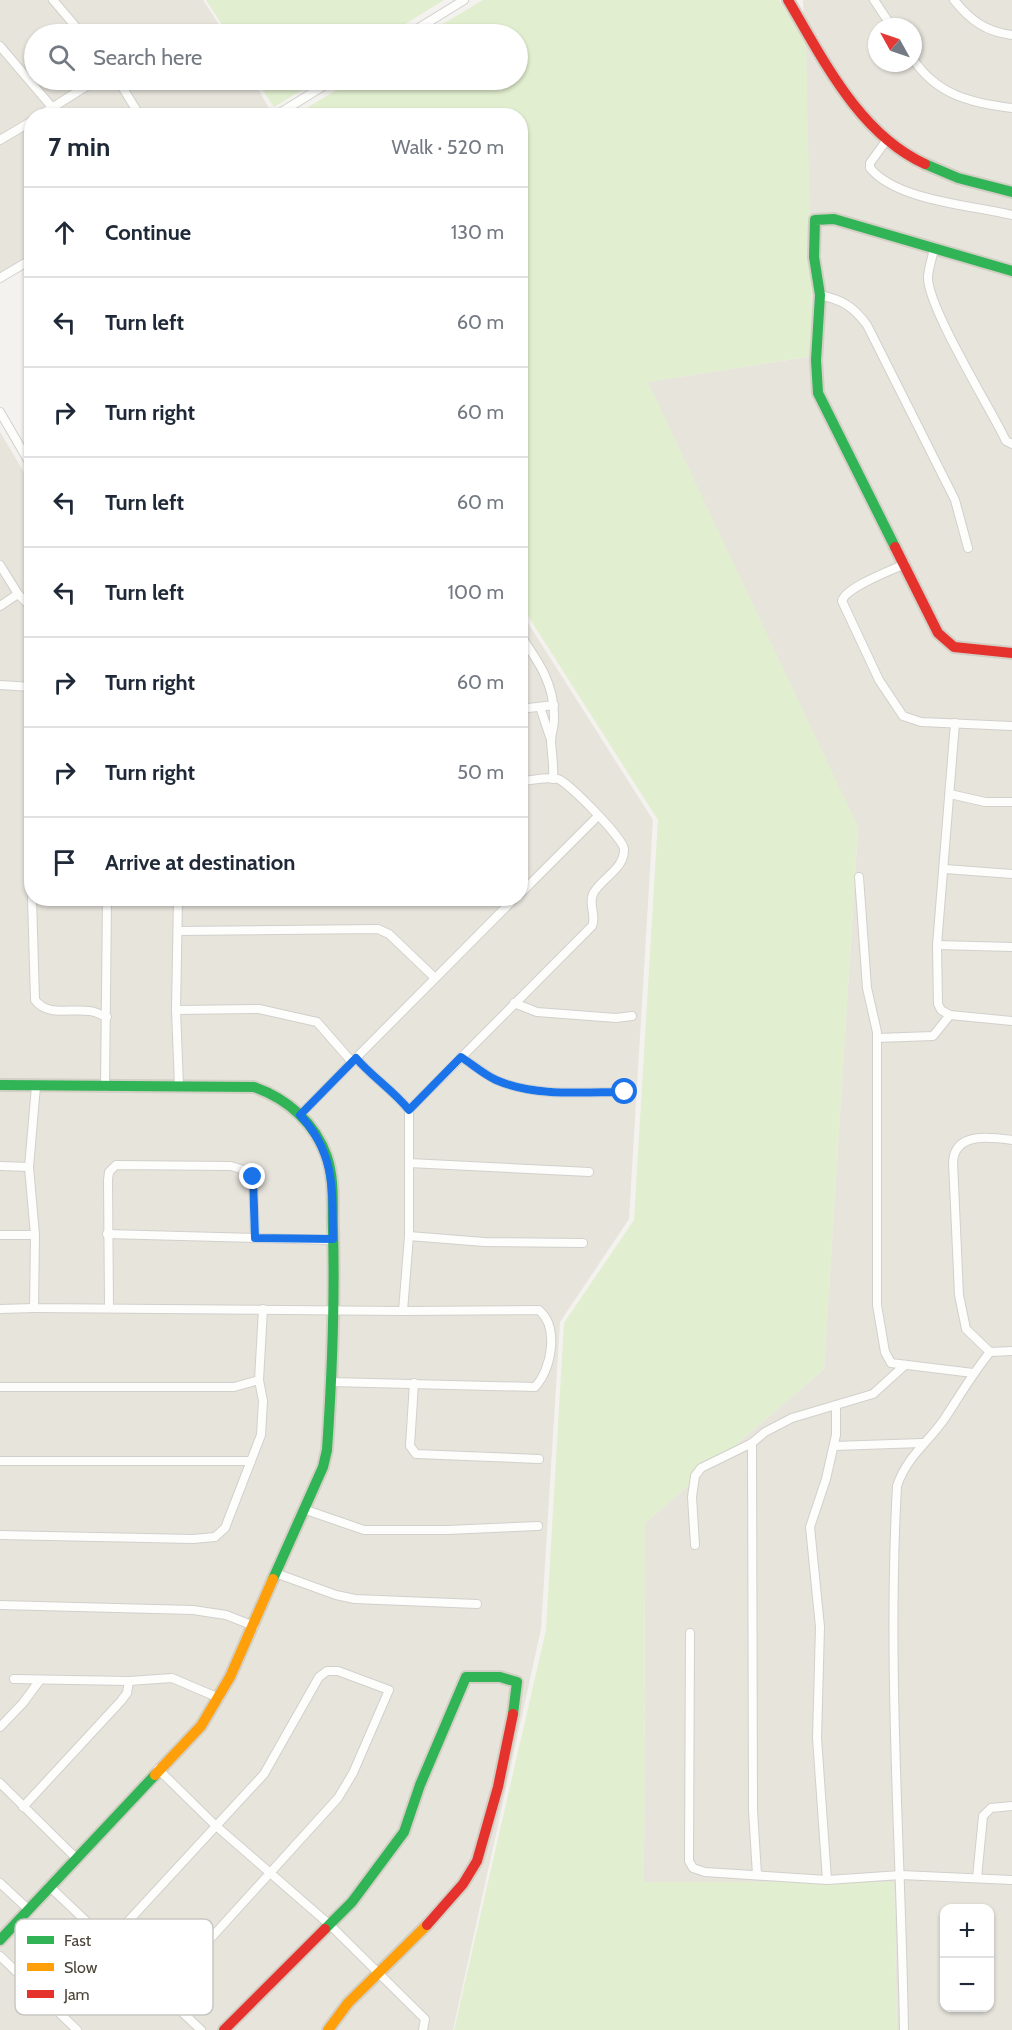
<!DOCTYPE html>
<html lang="en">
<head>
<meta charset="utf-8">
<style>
  :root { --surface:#fff; --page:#f6f6f7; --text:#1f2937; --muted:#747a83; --line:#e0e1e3 }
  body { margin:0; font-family:Cabin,sans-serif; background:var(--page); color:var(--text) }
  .controls { position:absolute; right:18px; bottom:18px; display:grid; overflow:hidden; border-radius:12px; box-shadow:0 2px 4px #0004 }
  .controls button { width:54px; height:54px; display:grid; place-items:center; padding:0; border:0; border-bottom:2px solid var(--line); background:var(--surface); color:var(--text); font:30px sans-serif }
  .compass { position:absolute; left:868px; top:18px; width:54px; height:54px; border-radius:50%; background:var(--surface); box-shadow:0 2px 4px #0004; rotate:310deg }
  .stop { position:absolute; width:18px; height:18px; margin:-14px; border:4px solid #1a73e8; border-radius:50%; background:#fff }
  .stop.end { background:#1a73e8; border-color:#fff; box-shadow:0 2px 6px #0008 }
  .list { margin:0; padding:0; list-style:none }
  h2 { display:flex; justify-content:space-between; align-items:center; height:78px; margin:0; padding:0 24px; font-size:26px }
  h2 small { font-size:20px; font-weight:400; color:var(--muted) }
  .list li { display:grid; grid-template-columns:39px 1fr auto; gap:18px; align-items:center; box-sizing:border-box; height:90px; padding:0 24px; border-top:2px solid var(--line) }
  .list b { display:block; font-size:22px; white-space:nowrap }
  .list em { font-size:20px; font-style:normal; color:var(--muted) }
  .icon { flex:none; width:33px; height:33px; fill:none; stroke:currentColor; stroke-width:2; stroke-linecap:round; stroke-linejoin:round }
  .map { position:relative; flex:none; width:1012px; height:2030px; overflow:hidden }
  .search { position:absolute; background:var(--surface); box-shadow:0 2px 4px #0004; left:24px; top:24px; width:504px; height:66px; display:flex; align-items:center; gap:15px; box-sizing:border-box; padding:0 21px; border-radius:33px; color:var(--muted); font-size:22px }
  .panel { position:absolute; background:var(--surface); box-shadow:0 2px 4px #0004; left:24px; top:108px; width:504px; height:798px; border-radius:24px }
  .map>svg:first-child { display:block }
</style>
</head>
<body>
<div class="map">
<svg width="1012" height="2030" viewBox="0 0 1012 2030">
  <rect width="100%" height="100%" fill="#f4f2ee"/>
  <!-- residential -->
  <g fill="#e7e4dc" fill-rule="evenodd">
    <polygon points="0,0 203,0 225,34 34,34 34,80 253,80 270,110 261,116 32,116 31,257 0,277"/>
    <path d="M 803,0 L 1012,0 L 1012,2030 L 897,2030 L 894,1882 L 644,1883 L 645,1523 L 824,1369 L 858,828 L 647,382 L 814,356 ZM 877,27 L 913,27 L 913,63 L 877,63 ZM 944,1908 L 990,1908 L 990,2008 L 944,2008 Z"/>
    <polygon points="0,432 31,484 32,898 520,898 521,612 653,820 629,1219 560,1322 541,1629 453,2030 0,2030"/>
  </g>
  <!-- green -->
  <g fill="#e1eecf">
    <polygon points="206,0 444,0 389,34 228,34"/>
    <polygon points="483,0 779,0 806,42 813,356 648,382 858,827 824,1369 645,1523 644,1882 894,1882 897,2030 454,2030 546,1630 564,1323 634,1220 658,820 521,605 520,116 294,116 353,80 518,80 518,34 426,34"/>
    <polygon points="256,80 318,80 274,107"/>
  </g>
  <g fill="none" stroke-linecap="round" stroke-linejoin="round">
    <!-- street casing -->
    <g stroke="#d2d0cb" stroke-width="10">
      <g id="street">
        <polyline points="53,0 82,34"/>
        <polyline points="874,0 892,27"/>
        <path d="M 954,0 C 970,20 986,32 1012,35"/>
        <polyline points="409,34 464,0"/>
        <polyline points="0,46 51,106"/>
        <path d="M 913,59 C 937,95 971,103 1012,108"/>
        <polyline points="118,80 140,116"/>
        <polyline points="39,116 96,80"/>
        <polyline points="275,116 333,80"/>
        <polyline points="0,140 32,121"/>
        <path d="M 886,141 L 870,163 L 870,168 C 897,201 972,205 1012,215"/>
        <path d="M 934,249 C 932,258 929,267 928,276 C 926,305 991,409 1006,441 L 1012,444"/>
        <polyline points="0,278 32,259"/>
        <path d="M 820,295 C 842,300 853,306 867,325 L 955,500 L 968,548"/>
        <polyline points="0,412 32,467"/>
        <path d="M 905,564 C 890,571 846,587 842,601 L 879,680 L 903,716 L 921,722 L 1012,726"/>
        <polyline points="0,565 18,594 32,608"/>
        <polyline points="0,606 18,594"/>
        <path d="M 520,635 C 539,662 555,685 554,719 C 554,727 551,734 551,742 C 552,755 554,766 553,779"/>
        <polyline points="0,685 32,687"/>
        <polyline points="540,707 550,737"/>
        <polyline points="520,709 554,705"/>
        <polyline points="955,723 937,945 938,1004 941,1010 950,1015 1012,1021"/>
        <polyline points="950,794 985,802 1012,802"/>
        <polyline points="945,869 1012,874"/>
        <polyline points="859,877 867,988 877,1032 877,1305 885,1352 891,1363 973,1373"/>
        <polyline points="520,894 597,817"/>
        <path d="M 32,898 L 35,1000 C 48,1017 70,1008 89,1011 C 95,1011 101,1015 107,1017"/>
        <polyline points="178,898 176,1010 179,1086"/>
        <polyline points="178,931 378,929 389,934 435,978"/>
        <polyline points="937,945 1012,947"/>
        <polyline points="514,1003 537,1012 616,1018 632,1016"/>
        <polyline points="176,1010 259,1009 317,1022 352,1062"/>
        <polyline points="877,1038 933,1036 950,1015"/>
        <path d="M 461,1057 C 472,1064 484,1074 496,1080 C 535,1097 584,1092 625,1092"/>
        <path d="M 36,1086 L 29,1167 L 35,1235 L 34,1308 L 403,1311 L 539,1310 C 559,1327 552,1369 535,1387 L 331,1382"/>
        <polyline points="105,1087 107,898"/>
        <path d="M 409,1110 C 393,1090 372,1077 356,1058 L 515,898"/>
        <polyline points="300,1115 354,1060"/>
        <path d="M 1012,1140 C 989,1137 955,1132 953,1162 L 959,1295 L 966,1329 L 990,1352 L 1012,1351"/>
        <polyline points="409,1163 589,1172"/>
        <polyline points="0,1166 29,1167"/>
        <polyline points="107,1234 333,1240"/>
        <polyline points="0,1235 35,1235"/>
        <polyline points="409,1236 484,1242 583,1243"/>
        <polyline points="109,1308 108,1180 109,1172 116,1165 231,1166 247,1171 253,1177 255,1238"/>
        <polyline points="0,1309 34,1308"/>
        <path d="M 403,1311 L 409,1236 L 409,1110 L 592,926 C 597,916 588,905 593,894 C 600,879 625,869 624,849 C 623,838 569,783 558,779 C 547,776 531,781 520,781"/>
        <polyline points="414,1383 410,1446 416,1454 539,1459"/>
        <polyline points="0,1387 234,1387 259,1380"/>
        <polyline points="752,1443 753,1810 757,1875"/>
        <polyline points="834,1446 922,1443"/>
        <polyline points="0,1461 251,1461"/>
        <polyline points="306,1510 364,1530 447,1530 538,1526"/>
        <polyline points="0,1535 193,1539 215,1537 225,1528 261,1435 263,1401 259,1380 263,1309"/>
        <polyline points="695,1545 692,1497 695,1476 701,1468 752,1443 765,1432 792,1418 873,1394 905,1365"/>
        <polyline points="278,1574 336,1595 355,1599 477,1604"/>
        <polyline points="0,1605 193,1610 226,1615 254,1626"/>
        <polyline points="690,1633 689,1861 693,1868 705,1872 827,1880 901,1875 1012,1880"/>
        <polyline points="14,1679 129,1681 172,1678 219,1698"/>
        <polyline points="0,1727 23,1703 40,1680"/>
        <polyline points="158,1769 215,1825 330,1925 425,2019 423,2030"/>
        <polyline points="0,1783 76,1858"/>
        <polyline points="23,1807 121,1701 127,1693 129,1681"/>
        <polyline points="977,1878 983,1816 991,1808 1012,1806"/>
        <polyline points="827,1880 817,1738 820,1627 810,1527 826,1479 836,1435 836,1405"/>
        <polyline points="0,1883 28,1909"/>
        <polyline points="49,1886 201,2030"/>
        <polyline points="109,1942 264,1774 319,1677 327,1671 338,1671 389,1690 353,1773 338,1798 162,1992"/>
        <polyline points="0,1956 77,2030"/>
        <path d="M 904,2030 C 901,1849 887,1668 897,1486 C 907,1456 928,1443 945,1418 C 960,1395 973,1373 990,1352"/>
      </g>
    </g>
    <!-- fast casing -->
    <g stroke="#d3cfc5" stroke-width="14">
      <g id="fast">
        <polyline points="925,164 958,178 1012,192"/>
        <polyline points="895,547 818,393 816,360 820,295 814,257 815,220 834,219 1012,271"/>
        <path d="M 0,1085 L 254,1087 C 288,1099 315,1123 327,1157 C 335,1181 332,1206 333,1230 C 335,1304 332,1377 327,1450 L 323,1467 L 273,1579"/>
        <polyline points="325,1929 352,1902 404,1832 420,1785 466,1677 500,1677 517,1682 513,1714"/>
        <polyline points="0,1940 155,1775"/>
      </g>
    </g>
    <!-- slow casing -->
    <g stroke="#d3cfc5" stroke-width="14">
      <g id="slow">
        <polyline points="155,1775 201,1726 230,1677 273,1579"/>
        <polyline points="328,2030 348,2003 427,1925"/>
      </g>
    </g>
    <!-- jam casing -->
    <g stroke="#d3cfc5" stroke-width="14">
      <g id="jam">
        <path d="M 788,0 C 823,59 859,134 925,164"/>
        <polyline points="895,547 938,633 954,647 1012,653"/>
        <polyline points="427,1925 463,1884 477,1861 498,1787 513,1714"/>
        <polyline points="224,2030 325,1929"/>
      </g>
    </g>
    <!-- street -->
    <use href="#street" stroke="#fdfdfc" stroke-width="8"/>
    <!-- fast -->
    <use href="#fast" stroke="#30b455" stroke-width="10"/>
    <!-- slow -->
    <use href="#slow" stroke="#ff9f0a" stroke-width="10"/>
    <!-- jam -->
    <use href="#jam" stroke="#e5322d" stroke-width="10"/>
  </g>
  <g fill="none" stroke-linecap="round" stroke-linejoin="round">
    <!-- route -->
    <path stroke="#1a73e8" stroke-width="8" d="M 253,1177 L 255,1238 L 333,1239 C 332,1190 336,1154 300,1115 L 356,1058 C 372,1077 393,1090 409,1110 L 461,1057 C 472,1064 483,1074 496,1080 C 535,1097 584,1092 625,1092"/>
  </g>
  <!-- legend -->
  <rect x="15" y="1919" width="198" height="96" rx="9" fill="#fff" stroke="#c9c7c4" stroke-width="1.5"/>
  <rect x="27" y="1936" width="27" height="8" fill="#30b455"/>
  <rect x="27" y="1963" width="27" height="8" fill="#ff9f0a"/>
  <rect x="27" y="1990" width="27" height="8" fill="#e5322d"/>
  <g font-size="16" fill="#4b4439">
    <text x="64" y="1946">Fast</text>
    <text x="64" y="1973">Slow</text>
    <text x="64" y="2000">Jam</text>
  </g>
</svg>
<div class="controls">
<button>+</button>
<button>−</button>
</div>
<svg class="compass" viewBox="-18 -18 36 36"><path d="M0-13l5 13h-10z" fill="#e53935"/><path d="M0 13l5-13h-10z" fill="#747a83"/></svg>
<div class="stop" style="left:625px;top:1092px"></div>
<div class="stop end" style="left:253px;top:1177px"></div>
<div class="search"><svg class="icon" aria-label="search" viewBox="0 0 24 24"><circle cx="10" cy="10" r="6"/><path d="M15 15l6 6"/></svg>Search here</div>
<section class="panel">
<h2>7 min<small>Walk · 520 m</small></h2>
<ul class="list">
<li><svg class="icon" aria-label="ahead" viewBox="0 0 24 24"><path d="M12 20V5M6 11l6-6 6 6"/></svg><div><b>Continue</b></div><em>130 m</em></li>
<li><svg class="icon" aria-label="left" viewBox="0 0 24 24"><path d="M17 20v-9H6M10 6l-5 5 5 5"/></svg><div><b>Turn left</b></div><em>60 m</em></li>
<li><svg class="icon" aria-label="right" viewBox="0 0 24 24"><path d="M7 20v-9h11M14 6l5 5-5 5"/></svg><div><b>Turn right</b></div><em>60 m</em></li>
<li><svg class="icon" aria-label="left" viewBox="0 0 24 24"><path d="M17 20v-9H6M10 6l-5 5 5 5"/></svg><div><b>Turn left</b></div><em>60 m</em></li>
<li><svg class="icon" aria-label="left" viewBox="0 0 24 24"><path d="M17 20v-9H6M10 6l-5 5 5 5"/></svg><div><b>Turn left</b></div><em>100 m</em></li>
<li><svg class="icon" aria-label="right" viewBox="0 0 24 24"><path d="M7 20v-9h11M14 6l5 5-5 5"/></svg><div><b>Turn right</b></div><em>60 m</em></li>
<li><svg class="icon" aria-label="right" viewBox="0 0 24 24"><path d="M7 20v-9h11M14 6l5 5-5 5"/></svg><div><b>Turn right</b></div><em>50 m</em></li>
<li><svg class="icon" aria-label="arrive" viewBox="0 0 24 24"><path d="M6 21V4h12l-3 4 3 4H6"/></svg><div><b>Arrive at destination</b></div></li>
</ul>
</section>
</div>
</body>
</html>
